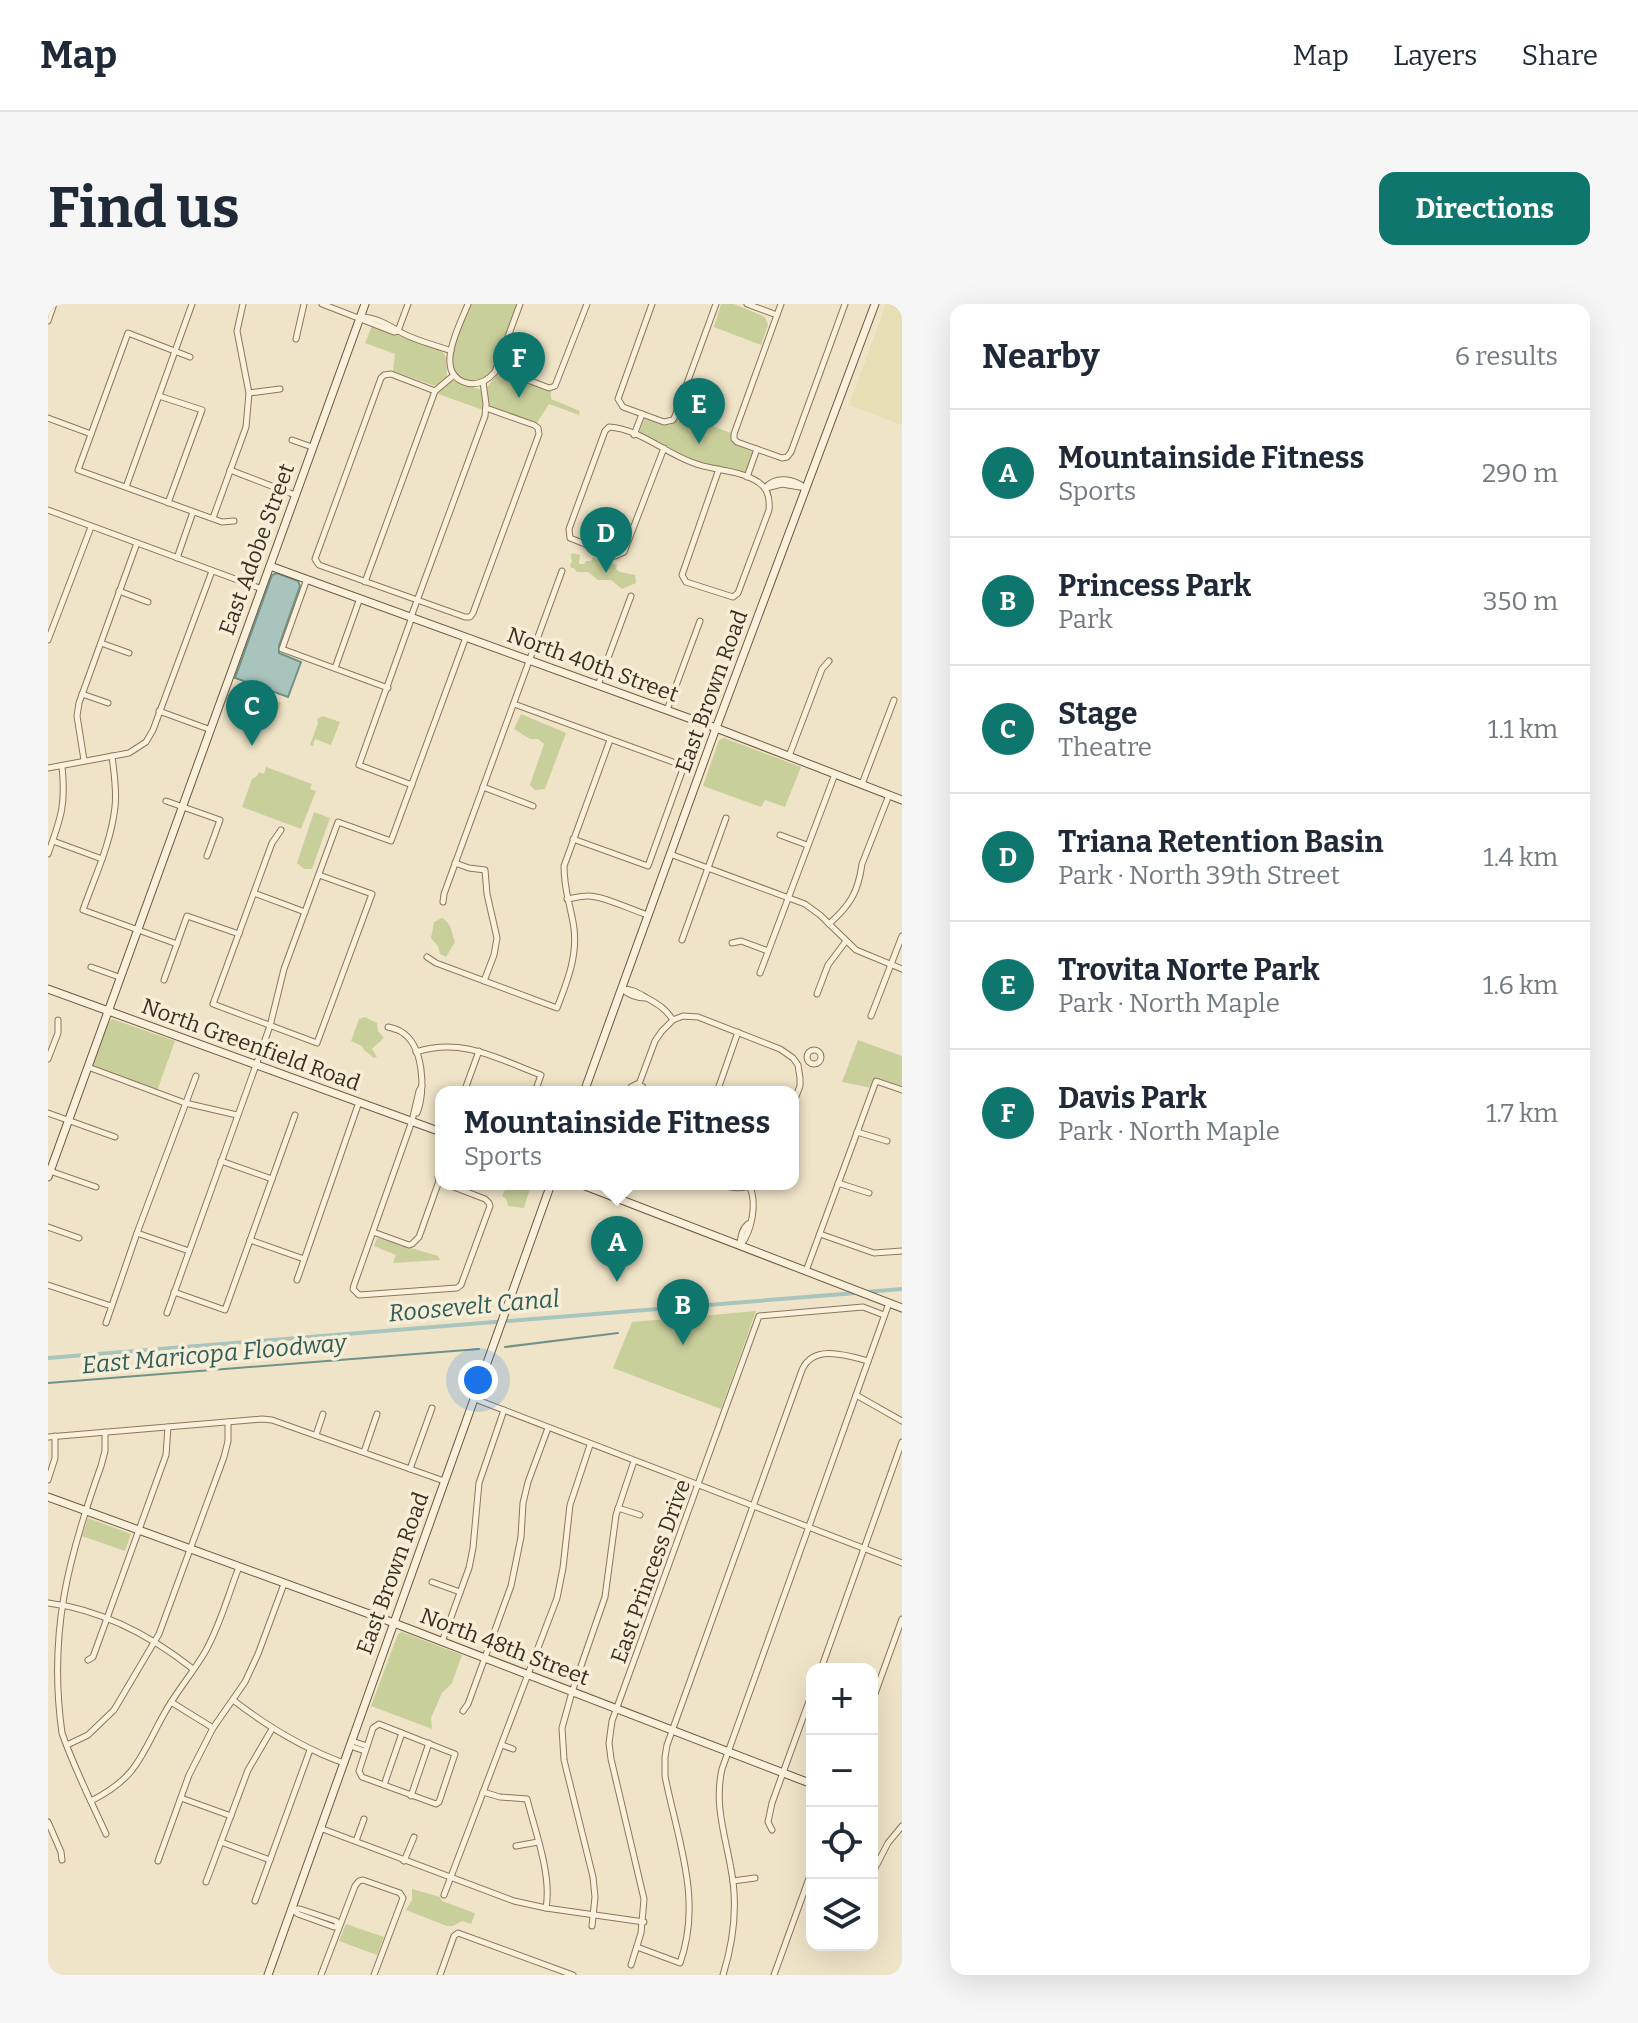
<!DOCTYPE html>
<html lang="en">
<head>
<meta charset="utf-8">
<style>
  :root { --surface:#fff; --page:#f6f6f7; --text:#1f2937; --muted:#747a83; --line:#e0e1e3; --accent:#0f766e }
  body { margin:0; font-family:Bitter,serif; background:var(--page); color:var(--text) }
  .controls { position:absolute; right:24px; bottom:24px; display:grid; overflow:hidden; border-radius:16px; box-shadow:0 8px 32px #0002 }
  .controls button { width:72px; height:72px; display:grid; place-items:center; padding:0; border:0; border-bottom:2px solid var(--line); background:var(--surface); color:var(--text); font:40px sans-serif }
  .you { position:absolute; left:430px; top:1076px; width:28px; height:28px; margin:-20px; border:6px solid #fff; border-radius:50%; background:#1a73e8; box-shadow:0 0 0 12px #1a73e833 }
  .badge { display:grid; place-items:center; width:52px; height:52px; border-radius:50%; background:var(--accent); color:#fff; font-size:26px; font-weight:700 }
  .pin { position:absolute; translate:-50% -66px; filter:drop-shadow(0 2px 4px #0008) }
  .pin::after { content:''; position:absolute; top:42px; width:28px; height:24px; background:inherit; clip-path:polygon(0 0,100% 0,50% 100%) }
  .popup { position:absolute; left:387px; top:782px; width:364px; height:104px; box-sizing:border-box; display:grid; place-content:center; border-radius:16px; background:var(--surface); filter:drop-shadow(0 2px 6px #0005); font-size:26px; white-space:nowrap; color:var(--muted) }
  .popup b { font-size:30px; color:var(--text) }
  .popup::after { content:''; position:absolute; left:50%; top:100%; margin-left:-16px; border:16px solid transparent; border-top-color:var(--surface) }
  .list { margin:0; padding:0; list-style:none }
  h2 { display:flex; justify-content:space-between; align-items:center; height:104px; margin:0; padding:0 32px; font-size:34px }
  h2 small { font-size:26px; font-weight:400; color:var(--muted) }
  .list li { display:grid; grid-template-columns:52px 1fr auto; gap:24px; align-items:center; box-sizing:border-box; height:128px; padding:0 32px; border-top:2px solid var(--line) }
  .list b { display:block; font-size:30px; white-space:nowrap }
  .list p { margin:0; font-size:26px; white-space:nowrap; color:var(--muted) }
  .list em { font-size:26px; font-style:normal; color:var(--muted) }
  .icon { flex:none; width:44px; height:44px; fill:none; stroke:currentColor; stroke-width:2; stroke-linecap:round; stroke-linejoin:round }
  .map { position:relative; flex:none; width:854px; height:1671px; overflow:hidden; border-radius:16px }
  header { display:flex; align-items:center; gap:48px; box-sizing:border-box; height:112px; padding:0 40px; background:var(--surface); border-bottom:2px solid var(--line) }
  header strong { font-size:38px }
  nav { display:flex; gap:44px; margin-inline-start:auto; font-size:28px }
  .intro { display:flex; align-items:center; justify-content:space-between; box-sizing:border-box; height:192px; padding:0 48px }
  h1 { margin:0; font-size:56px }
  .button { padding:20px 36px; border-radius:16px; background:var(--accent); color:#fff; font-size:28px; font-weight:700 }
  main { display:flex; gap:48px; padding:0 48px }
  aside { flex:1; background:var(--surface); border-radius:16px; box-shadow:0 8px 32px #0002 }
  .map>svg:first-child { display:block }
</style>
</head>
<body>
<header>
<strong>Map</strong>
<nav><a>Map</a><a>Layers</a><a>Share</a></nav>
</header>
<div class="intro"><h1>Find us</h1><a class="button">Directions</a></div>
<main>
<div class="map">
<svg width="854" height="1671" viewBox="0 0 854 1671">
  <rect width="100%" height="100%" fill="#f0e4c8"/>
  <!-- farmland -->
  <polygon fill="#e6deb5" points="838,0 854,0 854,121 801,101"/>
  <!-- green -->
  <g fill="#c9cf9b">
    <path d="M 422,0 L 469,0 C 463,16 451,61 441,71 C 432,80 420,77 411,72 C 395,52 415,21 422,0 Z"/>
    <polygon points="673,0 686,0 717,13 720,21 713,41 666,23"/>
    <polygon points="324,22 394,47 398,53 399,73 387,82 345,67 347,50 317,39"/>
    <polygon points="453,69 503,87 503,95 532,107 531,111 501,100 488,120 441,102 439,83 449,71"/>
    <polygon points="401,77 408,77 433,86 435,106 390,90"/>
    <polygon points="632,110 683,129 686,139 705,148 697,169 644,156 591,129 596,114 620,121 626,119"/>
    <polygon points="524,249 532,251 531,260 536,260 538,257 543,257 545,253 569,261 568,265 572,268 587,271 588,279 574,285 563,276 550,276 540,268 529,268 526,264 523,264 522,260 524,258 523,253"/>
    <polygon points="208,390 233,399 229,410 228,407 223,405 222,408 216,406 213,414 201,409"/>
    <polygon points="473,410 518,429 497,485 487,486 482,481 496,440 490,435 482,435 466,425"/>
    <polygon points="275,412 292,418 283,441 267,435 265,442 262,441 270,419 269,415"/>
    <polygon points="676,434 753,463 737,503 717,496 713,503 655,482 671,436"/>
    <polygon points="218,463 264,480 262,485 268,487 253,525 194,503 204,475 209,472 211,468 216,470"/>
    <polygon points="266,508 282,514 264,565 256,565 249,559"/>
    <path d="M 394,614 C 404,619 403,628 407,638 L 398,653 L 392,650 L 390,642 L 383,634 L 386,618 Z"/>
    <polygon points="317,713 329,719 330,727 336,734 324,745 329,753 326,754 316,746 314,742 303,737 311,715"/>
    <polygon points="64,715 127,737 109,787 43,764 60,719"/>
    <polygon points="810,736 854,752 854,786 828,777 824,784 794,778"/>
    <polygon points="460,880 483,881 476,904 460,902 459,896 454,892"/>
    <polygon points="329,934 390,952 392,956 345,959 348,951 326,942"/>
    <polygon points="708,1007 673,1105 565,1064 584,1018"/>
    <polygon points="40,1214 83,1230 77,1247 34,1232"/>
    <polygon points="354,1328 414,1351 404,1379 394,1389 383,1414 384,1425 323,1402 350,1330"/>
    <polygon points="364,1585 392,1593 394,1597 424,1608 427,1610 423,1620 414,1617 405,1622 399,1622 358,1606 364,1596"/>
    <polygon points="298,1620 336,1633 329,1651 291,1637"/>
  </g>
  <!-- water -->
  <polygon fill="#a9c4bc" stroke="#6f938a" stroke-width="2" points="229,269 250,277 252,282 231,342 231,349 253,358 240,393 187,374 224,271"/>
  <g fill="none" stroke-linecap="round" stroke-linejoin="round">
    <!-- stream -->
    <g stroke="#6f938a" stroke-width="2">
      <polyline points="457,1043 570,1029"/>
      <polyline points="0,1079 431,1045"/>
    </g>
    <!-- canal -->
    <g stroke="#a9c4bc" stroke-width="4">
      <polyline points="817,988 854,985"/>
      <polyline points="0,1054 808,989"/>
    </g>
    <!-- street casing -->
    <g stroke="#8d765c" stroke-width="7">
      <g id="street">
        <polyline points="274,0 346,28 350,27"/>
        <path d="M 420,0 C 412,21 384,70 419,79 C 431,82 440,76 447,68 L 472,0"/>
        <polyline points="604,0 570,95 575,103 616,118 625,116 627,112 668,0"/>
        <polyline points="699,0 729,11"/>
        <polyline points="733,0 686,130 686,135 689,138 734,154 739,153 743,148 797,0"/>
        <path d="M 313,13 C 328,13 342,22 354,29 C 369,37 387,41 403,47"/>
        <polyline points="0,17 6,0"/>
        <polyline points="350,27 360,0"/>
        <polyline points="248,35 256,0"/>
        <polyline points="142,53 80,29 30,166 174,218 186,217"/>
        <polyline points="449,64 501,84 507,82 539,0"/>
        <polyline points="387,87 343,70 336,71 333,74 267,255 271,261 417,313 422,313 425,309 491,130 490,124 486,121 438,104"/>
        <polyline points="201,89 232,85"/>
        <polyline points="111,92 154,106 120,199"/>
        <polyline points="0,114 43,130"/>
        <polyline points="586,131 594,110"/>
        <polyline points="244,136 264,143"/>
        <path d="M 616,144 L 576,248 L 567,252 L 522,234 L 521,225 L 557,127 L 561,123 C 591,125 616,148 643,158 C 664,167 690,165 710,178 C 720,184 722,195 721,206 L 690,289 L 685,293 L 638,278 L 634,271 L 671,165"/>
        <polyline points="182,166 247,191"/>
        <polyline points="699,173 709,145"/>
        <polyline points="78,183 144,0"/>
        <path d="M 717,184 C 728,171 745,175 758,184"/>
        <polyline points="718,184 734,180 758,184"/>
        <polyline points="0,206 214,285"/>
        <polyline points="165,214 198,123 201,89 189,27 195,0"/>
        <polyline points="129,254 145,208"/>
        <polyline points="259,275 234,345 340,384"/>
        <polyline points="317,278 387,87 406,71"/>
        <polyline points="71,287 100,298"/>
        <polyline points="363,313 437,112 438,100 435,78"/>
        <polyline points="0,336 43,223"/>
        <polyline points="53,339 81,349"/>
        <polyline points="287,364 312,294"/>
        <polyline points="550,381 583,292"/>
        <polyline points="34,390 60,399"/>
        <polyline points="466,400 636,462 600,562 525,535"/>
        <polyline points="619,406 652,317"/>
        <polyline points="111,407 163,426"/>
        <path d="M 64,452 C 66,469 69,486 67,503 C 63,539 47,572 35,606 L 129,640"/>
        <polyline points="741,452 774,365 781,357"/>
        <polyline points="36,456 29,412 31,399 89,239"/>
        <polyline points="0,464 81,449 98,438 105,426 164,267"/>
        <polyline points="814,480 846,396"/>
        <polyline points="364,481 311,461 364,313"/>
        <polyline points="435,483 485,502"/>
        <polyline points="118,497 172,516 159,552"/>
        <polyline points="233,526 224,539 165,700 269,739 324,590 271,571"/>
        <polyline points="732,531 759,541"/>
        <polyline points="5,537 54,555"/>
        <path d="M 0,550 C 13,513 18,502 14,462"/>
        <polyline points="622,550 757,600 772,611 808,646 854,665"/>
        <polyline points="407,559 421,564 437,566 439,590 449,634 446,651 436,677"/>
        <polyline points="206,589 257,608"/>
        <path d="M 519,595 C 526,594 532,592 539,592 C 554,591 583,606 600,611"/>
        <polyline points="395,598 396,590 514,267"/>
        <path d="M 781,620 C 802,601 810,589 814,560 L 841,491"/>
        <polyline points="634,636 678,514"/>
        <polyline points="684,639 693,637 720,647"/>
        <path d="M 379,653 L 388,659 L 509,704 C 520,676 531,648 525,618 C 521,596 516,585 516,562 L 562,436"/>
        <polyline points="43,663 71,673"/>
        <polyline points="712,669 787,470"/>
        <polyline points="116,676 139,612 191,630"/>
        <path d="M 574,685 C 585,685 590,689 599,694 C 611,701 617,704 625,716"/>
        <path d="M 574,685 C 581,691 589,694 598,694"/>
        <polyline points="769,690 780,661 798,637"/>
        <polyline points="823,712 854,632"/>
        <path d="M 340,723 C 344,724 348,725 352,727 C 376,740 378,787 369,809"/>
        <circle cx="766" cy="753" r="7"/>
        <path d="M 368,748 C 415,733 450,755 493,771 L 487,788"/>
        <polyline points="0,755 10,729 10,716"/>
        <polyline points="40,763 137,799 189,811"/>
        <polyline points="591,780 607,737 614,727 625,716 635,712 650,713 732,745 745,754 750,761 752,774 752,782 745,800"/>
        <polyline points="374,782 371,787 364,817 306,981 305,985 311,991 409,984 413,981 442,902 441,899 437,895 398,880"/>
        <polyline points="416,788 431,747"/>
        <polyline points="582,788 583,783 589,780 595,783 596,788"/>
        <polyline points="669,788 690,728"/>
        <polyline points="0,809 67,833"/>
        <polyline points="809,828 839,837"/>
        <polyline points="173,857 224,875"/>
        <polyline points="2,867 48,883"/>
        <polyline points="790,879 821,889"/>
        <path d="M 671,880 C 682,884 695,886 706,880"/>
        <polyline points="0,923 31,934"/>
        <polyline points="325,928 361,941 364,940 371,933 391,877 390,873 393,864"/>
        <polyline points="89,929 141,947"/>
        <polyline points="772,930 826,949 854,947"/>
        <polyline points="202,936 256,955"/>
        <path d="M 692,939 C 693,932 694,925 700,920"/>
        <path d="M 693,941 C 704,926 709,900 702,883"/>
        <polyline points="758,967 828,777 854,786"/>
        <polyline points="249,976 311,798"/>
        <polyline points="0,981 63,1002"/>
        <polyline points="126,988 177,1006 247,811"/>
        <polyline points="119,1009 222,722 236,665 290,518 343,537 418,333"/>
        <polyline points="58,1019 89,929 148,772"/>
        <polyline points="808,1091 854,1117"/>
        <polyline points="427,1095 854,1259"/>
        <path d="M 57,1128 L 57,1147 L 53,1162 C 20,1254 0,1330 14,1429 C 26,1464 43,1497 58,1530"/>
        <polyline points="268,1131 275,1110"/>
        <polyline points="0,1133 214,1115 224,1116 396,1177"/>
        <polyline points="316,1148 329,1110"/>
        <polyline points="362,1165 384,1104"/>
        <polyline points="0,1176 7,1154 7,1132"/>
        <polyline points="570,1204 592,1211"/>
        <polyline points="384,1278 412,1288"/>
        <path d="M 0,1299 C 55,1306 102,1331 145,1365"/>
        <polyline points="394,1338 421,1264 425,1244 431,1179 456,1106"/>
        <polyline points="40,1356 45,1353 118,1151 120,1123"/>
        <polyline points="773,1365 854,1138"/>
        <path d="M 185,1396 C 220,1423 254,1444 296,1459"/>
        <polyline points="123,1398 165,1424"/>
        <polyline points="824,1398 854,1315"/>
        <polyline points="415,1407 420,1400 463,1282 473,1233 475,1199 480,1178 500,1124"/>
        <polygon points="331,1420 407,1450 391,1498 388,1500 314,1473 311,1467 325,1424"/>
        <polyline points="304,1437 319,1442"/>
        <polyline points="19,1441 40,1431 66,1406 111,1330 176,1153 180,1137 180,1118"/>
        <polyline points="454,1441 465,1445"/>
        <polyline points="302,1442 317,1447"/>
        <polyline points="336,1481 354,1429"/>
        <path d="M 435,1488 L 452,1493 L 479,1495 C 487,1527 504,1571 498,1604"/>
        <polyline points="363,1492 381,1439"/>
        <polyline points="133,1494 183,1512"/>
        <path d="M 43,1497 C 90,1473 92,1453 116,1410 C 128,1388 144,1370 157,1348 C 172,1322 180,1291 191,1263"/>
        <polyline points="0,1518 13,1548 14,1556"/>
        <polyline points="272,1524 466,1597 498,1604 596,1618"/>
        <polyline points="724,1526 720,1518 724,1499 764,1389"/>
        <polyline points="308,1537 316,1515"/>
        <polyline points="173,1538 222,1556"/>
        <polyline points="468,1542 490,1538"/>
        <polyline points="110,1557 141,1471 165,1424 197,1378 210,1350 236,1280"/>
        <polyline points="356,1557 366,1533"/>
        <polyline points="824,1570 840,1539 854,1522"/>
        <polyline points="685,1577 707,1574"/>
        <polyline points="158,1578 200,1466 224,1425"/>
        <polyline points="396,1591 509,1294 515,1264 522,1201 542,1141"/>
        <polyline points="207,1597 262,1446"/>
        <polyline points="244,1605 250,1610 286,1623 291,1622"/>
        <polyline points="245,1605 252,1605 288,1617 291,1621"/>
        <polyline points="544,1622 547,1593 545,1573 516,1456 514,1424 524,1388 557,1293 568,1211 586,1157"/>
        <path d="M 589,1643 L 632,1659 C 655,1596 629,1534 617,1472 L 617,1453 L 619,1441 L 754,1066 C 765,1040 798,1051 820,1057"/>
        <polyline points="583,1661 593,1629 596,1595 563,1455 561,1439 564,1417 711,1012 815,1003 836,1011"/>
        <polyline points="273,1671 307,1582 311,1577 315,1576 352,1589 355,1594 326,1671"/>
        <polyline points="392,1671 406,1632 410,1629 525,1671"/>
        <path d="M 675,1671 C 686,1636 690,1601 683,1565 C 677,1530 666,1501 674,1465 L 841,999"/>
        <polyline points="726,1671 764,1566"/>
      </g>
    </g>
    <!-- secondary casing -->
    <g stroke="#6f573f" stroke-width="9">
      <g id="secondary">
        <polyline points="222,262 668,424 854,496"/>
        <polyline points="0,685 393,828"/>
        <polyline points="536,788 668,424 827,0"/>
        <polyline points="0,873 317,0"/>
        <polyline points="532,880 854,1004"/>
        <polyline points="0,1193 346,1319 764,1480"/>
        <polyline points="220,1671 503,880"/>
      </g>
    </g>
    <!-- street -->
    <use href="#street" stroke="#faf1dc" stroke-width="5"/>
    <!-- secondary -->
    <use href="#secondary" stroke="#faf1dc" stroke-width="7"/>
  </g>
  <g text-anchor="middle" stroke-width="7" stroke-linejoin="round" paint-order="stroke">
    <!-- street labels -->
    <g font-size="22" fill="#3d2e20" stroke="#f7eed8">
      <text transform="translate(208 245) rotate(-70)" y="8">East Adobe Street</text>
      <text transform="translate(545 360) rotate(20)" y="8">North 40th Street</text>
      <text transform="translate(663 387) rotate(-70)" y="8">East Brown Road</text>
      <text transform="translate(203 740) rotate(20)" y="8">North Greenfield Road</text>
      <text transform="translate(602 1267) rotate(-70)" y="8">East Princess Drive</text>
      <text transform="translate(344 1269) rotate(-70)" y="8">East Brown Road</text>
      <text transform="translate(457 1342) rotate(21)" y="8">North 48th Street</text>
    </g>
    <!-- water labels -->
    <g font-size="24" font-style="italic" fill="#2f5d5a" stroke="#f7eed8">
      <text transform="translate(426 1002) rotate(-5)" y="8">Roosevelt Canal</text>
      <text transform="translate(166 1050) rotate(-5)" y="8">East Maricopa Floodway</text>
    </g>
  </g>
</svg>
<div class="controls">
<button>+</button>
<button>−</button>
<button><svg class="icon" aria-label="locate" viewBox="0 0 24 24"><circle cx="12" cy="12" r="6"/><path d="M12 2v4M12 18v4M2 12h4M18 12h4"/></svg></button>
<button><svg class="icon" aria-label="layers" viewBox="0 0 24 24"><path d="M12 4l9 5-9 5-9-5zM3 14l9 5 9-5"/></svg></button>
</div>
<div class="you"></div>
<div class="pin badge" style="left:569px;top:978px">A</div>
<div class="popup"><b>Mountainside Fitness</b>Sports</div>
<div class="pin badge" style="left:635px;top:1041px">B</div>
<div class="pin badge" style="left:204px;top:442px">C</div>
<div class="pin badge" style="left:558px;top:269px">D</div>
<div class="pin badge" style="left:651px;top:140px">E</div>
<div class="pin badge" style="left:471px;top:94px">F</div>
</div>
<aside>
<h2>Nearby<small>6 results</small></h2>
<ul class="list">
<li><span class="badge">A</span><div><b>Mountainside Fitness</b><p>Sports</p></div><em>290 m</em></li>
<li><span class="badge">B</span><div><b>Princess Park</b><p>Park</p></div><em>350 m</em></li>
<li><span class="badge">C</span><div><b>Stage</b><p>Theatre</p></div><em>1.1 km</em></li>
<li><span class="badge">D</span><div><b>Triana Retention Basin</b><p>Park · North 39th Street</p></div><em>1.4 km</em></li>
<li><span class="badge">E</span><div><b>Trovita Norte Park</b><p>Park · North Maple</p></div><em>1.6 km</em></li>
<li><span class="badge">F</span><div><b>Davis Park</b><p>Park · North Maple</p></div><em>1.7 km</em></li>
</ul>
</aside>
</main>
</body>
</html>
